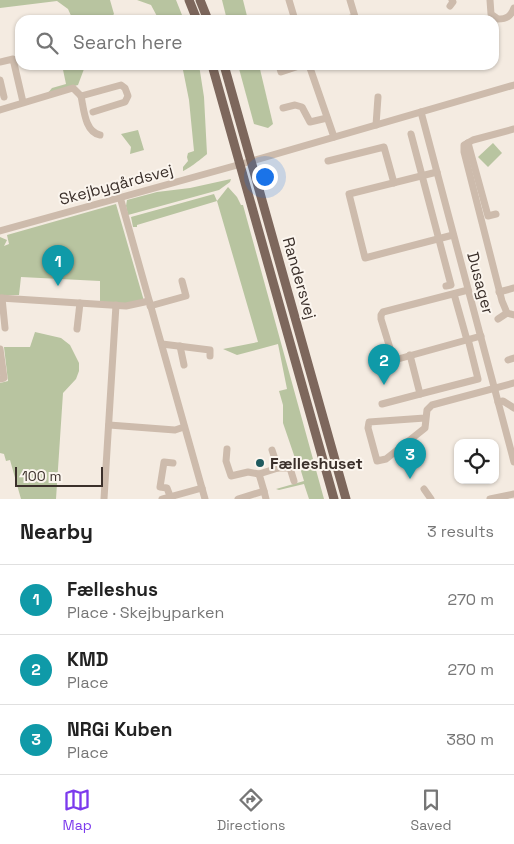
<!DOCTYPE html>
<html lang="en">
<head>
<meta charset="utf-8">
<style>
  :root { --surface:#fff; --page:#f2f2f2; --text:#222; --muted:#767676; --line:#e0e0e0; --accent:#7c3aed }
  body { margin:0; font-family:"Space Grotesk",sans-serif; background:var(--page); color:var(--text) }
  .controls { position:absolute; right:15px; bottom:15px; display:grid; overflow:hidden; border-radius:10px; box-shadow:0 1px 4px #0004 }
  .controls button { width:45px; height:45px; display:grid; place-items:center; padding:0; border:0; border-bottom:1px solid var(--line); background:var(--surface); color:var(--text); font:25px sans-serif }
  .scale { position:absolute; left:15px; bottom:12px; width:88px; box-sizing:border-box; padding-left:5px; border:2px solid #3b302b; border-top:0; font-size:14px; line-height:18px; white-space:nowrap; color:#3b302b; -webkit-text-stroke:4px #fbf5ee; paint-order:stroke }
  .you { position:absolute; left:264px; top:176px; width:18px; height:18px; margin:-12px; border:4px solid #fff; border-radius:50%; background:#1a73e8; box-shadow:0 0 0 8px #1a73e833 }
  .badge { display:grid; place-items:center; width:32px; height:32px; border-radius:50%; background:var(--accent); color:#fff; font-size:16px; font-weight:700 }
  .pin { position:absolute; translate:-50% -41px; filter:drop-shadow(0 1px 2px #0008) }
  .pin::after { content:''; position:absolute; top:26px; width:18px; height:15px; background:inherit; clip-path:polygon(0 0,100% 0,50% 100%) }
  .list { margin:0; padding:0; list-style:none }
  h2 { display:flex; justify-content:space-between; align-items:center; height:65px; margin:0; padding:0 20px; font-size:21px }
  h2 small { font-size:16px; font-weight:400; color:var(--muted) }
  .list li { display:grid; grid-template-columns:32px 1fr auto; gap:15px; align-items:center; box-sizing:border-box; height:70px; padding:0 20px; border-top:1px solid var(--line) }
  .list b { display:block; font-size:19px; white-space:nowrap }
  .list p { margin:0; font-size:16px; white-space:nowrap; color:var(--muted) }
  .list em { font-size:16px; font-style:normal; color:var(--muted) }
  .icon { flex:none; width:28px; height:28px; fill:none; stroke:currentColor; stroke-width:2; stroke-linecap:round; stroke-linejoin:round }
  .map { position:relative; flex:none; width:514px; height:499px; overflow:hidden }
  .search { position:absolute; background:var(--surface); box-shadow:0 1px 4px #0004; left:15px; right:15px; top:15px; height:55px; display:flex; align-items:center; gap:12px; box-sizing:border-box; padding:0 18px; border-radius:15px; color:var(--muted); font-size:19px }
  .sheet { height:275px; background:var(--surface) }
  nav { display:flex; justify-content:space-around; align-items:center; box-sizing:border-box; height:70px; border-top:1px solid var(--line); background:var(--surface); font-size:14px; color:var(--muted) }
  nav a { display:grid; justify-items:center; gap:2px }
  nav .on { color:var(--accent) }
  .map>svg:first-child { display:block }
</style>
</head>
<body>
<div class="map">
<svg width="514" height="499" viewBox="0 0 514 499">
  <rect width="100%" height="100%" fill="#f4ebe1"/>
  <!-- green -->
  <g fill="#b8c4a0">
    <polygon points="0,0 110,0 114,14 109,20 73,20 68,9 57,1 0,8"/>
    <polygon points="137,0 176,0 184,20 159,20 151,5"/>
    <polygon points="222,0 243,0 248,20 227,20"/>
    <polygon points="62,65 83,65 84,69 78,85 47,94 52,88 66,84"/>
    <path d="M 182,65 L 199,65 L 204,97 L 207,154 C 204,157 187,170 183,171 L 183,167 L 188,161 L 187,157 L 188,153 L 194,151 L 189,100 Z"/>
    <polygon points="238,65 259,65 273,124 268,128 254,124"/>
    <polygon points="138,130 144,150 130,154 131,147 121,134"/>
    <polygon points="493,143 502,153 488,167 478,157"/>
    <polygon points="231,179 230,182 219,190 128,215 126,206 127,200 157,192 190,188"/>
    <polygon points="228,187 237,197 241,205 243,205 324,499 309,499 304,484 279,490 276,489 304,481 298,461 296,461 283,423 283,405 279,391 287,389 278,344 237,355 223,349 258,342 217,201 137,225 137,227 133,227 131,217 214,194 217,201"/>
    <polygon points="116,204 144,301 135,303 100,303 100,281 21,277 19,295 0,295 0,237 7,240 4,246 9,244 7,235"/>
    <polygon points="35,332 61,338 70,345 79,363 79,371 76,379 63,393 56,499 21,499 10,460 6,461 4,454 0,453 0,383 8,381 4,347 30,347"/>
  </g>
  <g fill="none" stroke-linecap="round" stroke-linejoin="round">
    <!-- minor -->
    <g stroke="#cdbbac" stroke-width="7">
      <polyline points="289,0 295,20"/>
      <polyline points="350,0 356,20"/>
      <path d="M 490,0 L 491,14 L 498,19 C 507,19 511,16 514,8"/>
      <polyline points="450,6 453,2 452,0"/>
      <polyline points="344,20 355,17"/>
      <polyline points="383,20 385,19"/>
      <polyline points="0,62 13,59 23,102"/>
      <polyline points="279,65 281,72 302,65"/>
      <polyline points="309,65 334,137"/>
      <polyline points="0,80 4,97"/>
      <polyline points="81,96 121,85 125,88 128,96 125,102 93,112"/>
      <path d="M 81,96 C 84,110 85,132 100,135"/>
      <polyline points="283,108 295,105 302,107 310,122 327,118"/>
      <polyline points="0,110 73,88 81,96"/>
      <polyline points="421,112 514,462"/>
      <polyline points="376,125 378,97"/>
      <polyline points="514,129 473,140 464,145 464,152 502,301 507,313 514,315"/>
      <polyline points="411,134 451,285 446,286"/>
      <polyline points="468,143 488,216 496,214"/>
      <polyline points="328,161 384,147 394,183"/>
      <polyline points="437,172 349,194 365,258 453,235"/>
      <polyline points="120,197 205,499"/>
      <polyline points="0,231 252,161 514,85"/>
      <polyline points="468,290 383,312 381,315 381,319 393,358 398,359 481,336"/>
      <polyline points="499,292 514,288"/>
      <polyline points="454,294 467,340"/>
      <polyline points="0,298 126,306 149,301"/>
      <polyline points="2,298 5,328"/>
      <polyline points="150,306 186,296 182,281"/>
      <polyline points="498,319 507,313"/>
      <polyline points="77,329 80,303"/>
      <polyline points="162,344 210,350 210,356"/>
      <polyline points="180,346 184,365"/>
      <polyline points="0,349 4,378 0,379"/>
      <polyline points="508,360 514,358"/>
      <polyline points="420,394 478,379 468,339"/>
      <polyline points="498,402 503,401 514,408"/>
      <polyline points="382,404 420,394 410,355"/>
      <polyline points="425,418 369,422 368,428 377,461 386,459 425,428 427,410 432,405 514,383"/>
      <polyline points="109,425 175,430 184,427"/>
      <polyline points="227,449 226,461 231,476 248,472 259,474"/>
      <polyline points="278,468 290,468 294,481"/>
      <polyline points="424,489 431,499"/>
      <polyline points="264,491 259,474 278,468 272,450"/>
      <polyline points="170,496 167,488 160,487 164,462 173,463"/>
      <polyline points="104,499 116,305"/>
      <polyline points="162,499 202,488"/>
      <polyline points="238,499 264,491 266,499"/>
      <polyline points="490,499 514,494"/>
    </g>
    <!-- major -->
    <g stroke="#7d675c" stroke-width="9">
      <polyline points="189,0 197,20"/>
      <polyline points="200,0 208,20"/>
      <polyline points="212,65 334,499"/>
      <polyline points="224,65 346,499"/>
    </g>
  </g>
  <!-- markers -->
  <circle fill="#1f5a5e" stroke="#fbf5ee" stroke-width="2" cx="260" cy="463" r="5"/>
  <g text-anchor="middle" stroke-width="4" stroke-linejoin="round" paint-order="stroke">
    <!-- street labels -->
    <g font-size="16" fill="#3b302b" stroke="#fbf5ee">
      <text transform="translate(116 184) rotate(-15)" y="6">Skejbygårdsvej</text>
      <text transform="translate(300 278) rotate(74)" y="6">Randersvej</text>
      <text transform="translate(481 283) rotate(75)" y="6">Dusager</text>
    </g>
    <!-- poi labels -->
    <g font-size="16" font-weight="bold" fill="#3b302b" stroke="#fbf5ee" text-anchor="start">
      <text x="270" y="469">Fælleshuset</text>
    </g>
  </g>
</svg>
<div class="controls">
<button><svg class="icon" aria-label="locate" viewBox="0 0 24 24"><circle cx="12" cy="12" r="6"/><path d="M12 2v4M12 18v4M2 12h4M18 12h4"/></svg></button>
</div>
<div class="scale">100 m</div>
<div class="you"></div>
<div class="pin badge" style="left:58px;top:286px;background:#0f9aa8">1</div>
<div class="pin badge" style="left:384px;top:385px;background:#0f9aa8">2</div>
<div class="pin badge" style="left:410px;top:479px;background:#0f9aa8">3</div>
<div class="search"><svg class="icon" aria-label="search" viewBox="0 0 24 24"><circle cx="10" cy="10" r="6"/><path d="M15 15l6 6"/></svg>Search here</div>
</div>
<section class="sheet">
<h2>Nearby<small>3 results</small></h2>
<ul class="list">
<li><span class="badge" style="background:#0f9aa8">1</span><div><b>Fælleshus</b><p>Place · Skejbyparken</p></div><em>270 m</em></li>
<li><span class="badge" style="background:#0f9aa8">2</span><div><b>KMD</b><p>Place</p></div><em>270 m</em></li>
<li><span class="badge" style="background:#0f9aa8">3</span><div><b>NRGi Kuben</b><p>Place</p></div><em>380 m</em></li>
</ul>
</section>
<nav>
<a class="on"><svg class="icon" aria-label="map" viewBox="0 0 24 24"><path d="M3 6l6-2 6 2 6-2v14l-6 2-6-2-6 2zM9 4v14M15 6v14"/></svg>Map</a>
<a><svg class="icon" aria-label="directions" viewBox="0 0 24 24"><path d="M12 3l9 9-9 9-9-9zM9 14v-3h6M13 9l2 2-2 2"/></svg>Directions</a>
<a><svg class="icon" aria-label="saved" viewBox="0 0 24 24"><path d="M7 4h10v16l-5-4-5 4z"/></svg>Saved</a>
</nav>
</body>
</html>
